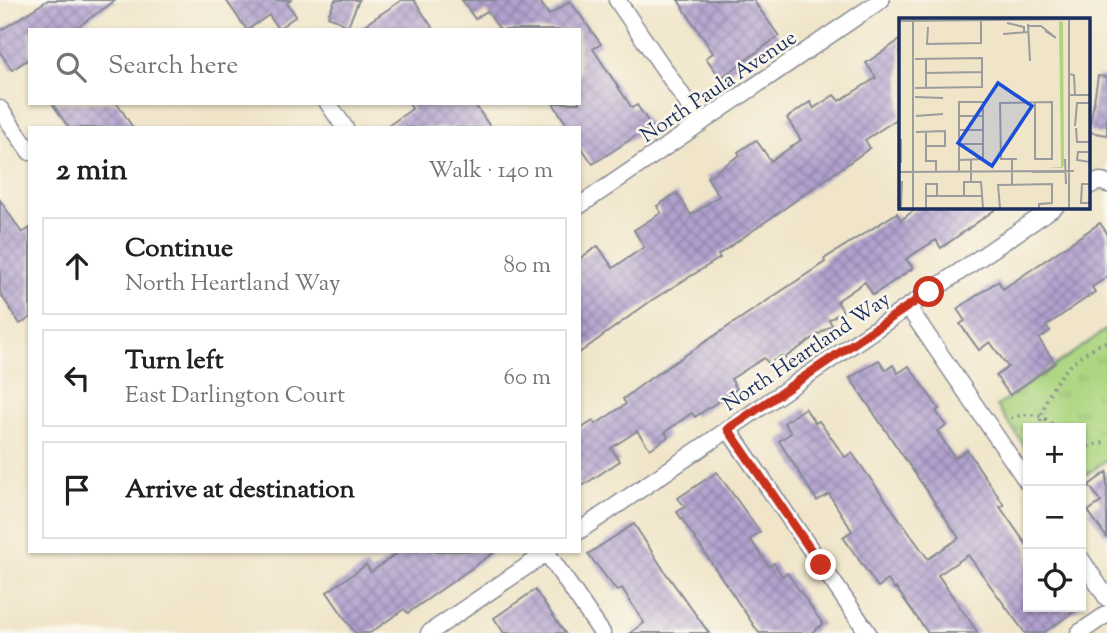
<!DOCTYPE html>
<html lang="en">
<head>
<meta charset="utf-8">
<style>
  :root { --surface:#fff; --page:#f2f2f2; --text:#202124; --muted:#757577; --line:#e0e0e0 }
  body { margin:0; font-family:"Sorts Mill Goudy",serif; background:var(--page); color:var(--text) }
  .controls { position:absolute; right:21px; bottom:21px; display:grid; overflow:hidden; border-radius:0px; box-shadow:0 2px 5px #0004 }
  .controls button { width:63px; height:63px; display:grid; place-items:center; padding:0; border:0; border-bottom:2px solid var(--line); background:var(--surface); color:var(--text); font:35px sans-serif }
  .stop { position:absolute; width:21px; height:21px; margin:-16px; border:5px solid #c8321e; border-radius:50%; background:#fff }
  .stop.end { background:#c8321e; border-color:#fff; box-shadow:0 2px 7px #0008 }
  .list { margin:0; padding:0; list-style:none }
  h2 { display:flex; justify-content:space-between; align-items:center; height:91px; margin:0; padding:0 28px; font-size:30px }
  h2 small { font-size:23px; font-weight:400; color:var(--muted) }
  .list li { display:grid; grid-template-columns:46px 1fr auto; gap:21px; align-items:center; box-sizing:border-box; height:98px; margin:0 14px 14px; padding:0 14px; border:2px solid var(--line); border-radius:0px }
  .list b { display:block; font-size:26px; white-space:nowrap }
  .list p { margin:0; font-size:23px; white-space:nowrap; color:var(--muted) }
  .list em { font-size:23px; font-style:normal; color:var(--muted) }
  .icon { flex:none; width:38px; height:38px; fill:none; stroke:currentColor; stroke-width:2; stroke-linecap:round; stroke-linejoin:round }
  .map { position:relative; flex:none; width:1107px; height:633px; overflow:hidden }
  .search { position:absolute; background:var(--surface); box-shadow:0 2px 5px #0004; left:28px; top:28px; width:553px; height:77px; display:flex; align-items:center; gap:18px; box-sizing:border-box; padding:0 24px; border-radius:0px; color:var(--muted); font-size:26px }
  .panel { position:absolute; background:var(--surface); box-shadow:0 2px 5px #0004; left:28px; top:126px; width:553px; height:427px; border-radius:0px }
  .map>svg:first-child { display:block }
</style>
</head>
<body>
<div class="map">
<svg width="1107" height="633" viewBox="0 0 1107 633">
  <defs>
    <pattern id="park-tufts" width="24" height="20" patternUnits="userSpaceOnUse" patternTransform="scale(1.75)"><rect width="24" height="20" fill="#acd580"/><path d="M3 7l-1-3M5 7V3M7 7l1-3M15 17l-1-3M17 17v-4M19 17l1-3" fill="none" stroke="#93b771"/></pattern>
    <pattern id="building-cross-hatch" width="8" height="8" patternUnits="userSpaceOnUse" patternTransform="scale(1.75)"><rect width="8" height="8" fill="#b1a0cd"/><path d="M0 0l8 8M0 8l8-8" fill="none" stroke="#8f83aa"/></pattern>
  </defs>
  <rect width="100%" height="100%" fill="#fbf7ec"/>
  <filter id="ink" filterUnits="userSpaceOnUse"><feTurbulence type="fractalNoise" baseFrequency=".0143" numOctaves="2"/><feDisplacementMap in="SourceGraphic" scale="14" xChannelSelector="R" yChannelSelector="G"/><feConvolveMatrix kernelMatrix="1 2 1 2 8 2 1 2 1" color-interpolation-filters="sRGB"/></filter>
  <filter id="wash" filterUnits="userSpaceOnUse"><feTurbulence type="fractalNoise" baseFrequency=".00686" numOctaves="4" result="noise"/><feDisplacementMap in="SourceGraphic" scale="28" xChannelSelector="R" yChannelSelector="G"/><feGaussianBlur stdDeviation="1.57" result="paint"/><feColorMatrix in="noise" values="0 0 0 0 0 0 0 0 0 0 0 0 0 0 0 0 0 1.4 0 .05"/><feComposite in="paint" operator="in"/></filter>
  <g filter="url(#wash)">
    <rect width="100%" height="100%" fill="#f0e5c9"/>
    <!-- park -->
    <polygon fill="url(#park-tufts)" stroke="#64826f" stroke-width="2" points="1107,329 1107,460 1081,478 1081,428 1028,428 1028,451 997,406"/>
    <g id="blocks">
      <!-- building -->
      <g fill="url(#building-cross-hatch)">
        <polygon points="48,0 116,0 73,30 30,30 30,58 12,70 0,52 0,31"/>
        <polygon points="226,0 291,0 287,3 296,16 278,29 269,15 247,30"/>
        <polygon points="335,0 359,0 348,26 328,16"/>
        <polygon points="402,0 414,0 434,30 357,30"/>
        <polygon points="462,0 539,0 549,15 570,1 601,44 593,49 632,108 637,105 651,126 593,164 579,144 579,128 569,128 553,103 579,103 579,30 500,30 487,11 475,19"/>
        <polygon points="678,0 753,0 779,36 721,78 706,58 713,53"/>
        <polygon points="900,40 900,117 865,140 870,148 718,255 720,258 652,300 579,353 579,259 598,246 613,268 644,247 634,230 661,213 657,206 677,193 691,215 719,196 707,177 740,155 738,152 756,140 771,161 801,140 787,118 810,102 814,108 834,95 839,101 876,78 866,63"/>
        <polygon points="1098,76 1107,77 1107,135 1089,132"/>
        <polygon points="52,103 117,103 133,128 69,128"/>
        <polygon points="409,103 474,103 491,128 385,128 412,109"/>
        <polygon points="0,200 22,233 30,228 30,318 20,324 0,293"/>
        <polygon points="920,206 1000,206 941,248 936,240 906,259 913,268 873,295 865,282 837,301 843,311 829,320 832,325 783,359 781,356 769,364 764,358 731,379 737,389 695,417 692,413 665,432 668,437 650,449 637,431 611,448 620,461 579,488 579,430 593,421 596,424 626,404 623,399 648,380 825,262 824,259 897,213 901,220"/>
        <polygon points="1100,223 1107,233 1107,277 1092,287 1095,292 1046,326 1050,331 1039,339 1055,363 1010,395 996,376 1008,367 990,342 979,350 960,324 965,321 957,309 998,281 1003,289"/>
        <polygon points="879,360 886,370 893,365 898,373 909,366 939,409 936,411 946,426 937,431 955,458 967,450 1004,505 1000,507 1028,547 1028,607 1081,607 1043,633 1025,633 968,555 938,575 978,633 928,633 896,588 894,589 888,580 878,587 843,537 852,531 829,494 817,501 779,441 791,433 784,423 805,408 815,423 819,421 845,457 852,453 928,559 959,538 850,378"/>
        <polygon points="717,472 760,532 750,539 769,566 774,563 782,576 787,573 823,624 811,633 759,633 677,512 685,507 678,498"/>
        <polygon points="1107,472 1107,538 1088,511 1101,502 1089,485"/>
        <polygon points="634,524 665,572 709,633 630,633 644,623 622,588 617,591 588,554"/>
        <polygon points="400,551 496,551 408,613 404,609 370,633 355,633 327,592 366,565 371,572"/>
        <polygon points="535,590 565,633 504,633 494,618"/>
      </g>
    </g>
  </g>
  <g filter="url(#ink)">
    <use href="#blocks" fill-opacity="0" stroke="#868a94" stroke-width="2"/>
    <g fill="none" stroke-linecap="round" stroke-linejoin="round">
      <!-- street casing -->
      <g stroke="#868a94" stroke-width="19">
        <g id="street">
          <polyline points="617,0 701,123"/>
          <polyline points="328,103 345,128"/>
          <polyline points="0,109 30,152"/>
          <polyline points="1088,186 1100,181 1107,184"/>
          <polyline points="579,206 881,0"/>
          <polyline points="908,307 1028,483"/>
          <polyline points="728,429 868,633"/>
          <polyline points="579,531 1056,206"/>
          <polyline points="547,553 602,633"/>
          <polyline points="1081,559 1107,598"/>
          <polyline points="429,633 549,551"/>
          <polyline points="1079,633 1107,614"/>
        </g>
      </g>
      <!-- path -->
      <g stroke="#868a94" stroke-width="3.5" stroke-dasharray="2 5" stroke-linecap="butt">
        <path d="M 1011,418 C 1026,412 1045,413 1055,428"/>
        <path d="M 1040,428 C 1043,388 1071,357 1107,341"/>
        <polyline points="1081,448 1107,442"/>
      </g>
      <!-- street -->
      <use href="#street" stroke="#fff" stroke-width="16"/>
    </g>
  </g>
  <g fill="none" stroke-linecap="round" stroke-linejoin="round" filter="url(#ink)">
    <!-- route -->
    <polyline stroke="#c8321e" stroke-width="9" points="821,565 728,429 929,292"/>
  </g>
  <g text-anchor="middle" stroke-width="5" stroke-linejoin="round" paint-order="stroke">
    <!-- street labels -->
    <g font-size="21" fill="#1b2f5e" stroke="#fbf7ec">
      <text transform="translate(718 86) rotate(-34)" y="7">North Paula Avenue</text>
      <text transform="translate(806 351) rotate(-34)" y="7">North Heartland Way</text>
    </g>
  </g>
  <!-- overview -->
  <g transform="translate(899 18)">
    <rect width="191" height="191" fill="#f0e5c9"/>
    <path d="M 160,3 L 164,4 L 165,148 L 163,150 L 147,150 L 162,149 Z" fill="#acd580"/>
    <path fill="none" stroke="#9b9c9e" stroke-width="2" d="M 170,0 L 170,190M 14,1 L 14,190M 0,3 L 191,1M 108,5 L 125,9 L 125,14M 129,6 L 131,43M 129,8 L 142,8 L 157,20 L 146,13M 29,9 L 28,26 L 82,25 L 82,2M 104,16 L 129,14M 27,40 L 27,70M 27,55 L 83,54M 170,56 L 175,57 L 176,77M 16,70 L 83,69 L 83,40 L 16,41M 169,77 L 191,77M 16,79 L 44,80M 17,98 L 44,96M 60,98 L 84,98M 176,108 L 178,85 L 191,85M 177,110 L 178,124 L 191,124M 60,112 L 84,112M 17,114 L 46,113 L 46,128 L 27,128M 27,114 L 27,143 L 37,143 L 37,154M 60,126 L 84,126M 191,134 L 179,134 L 178,142 L 191,144M 113,141 L 113,166M 118,141 L 102,141 L 101,85 L 153,84 L 153,141 L 136,141 L 136,84M 166,141 L 167,166M 60,142 L 84,141 L 84,84 L 60,84 L 60,154M 72,142 L 72,164M 2,145 L 2,121M 0,154 L 175,153M 133,154 L 167,154M 191,166 L 183,166 L 182,185 L 191,185M 27,178 L 83,178M 65,178 L 65,164 L 82,164 L 84,190M 2,190 L 3,163M 27,190 L 27,166 L 38,166 L 38,178M 101,190 L 99,167 L 153,166 L 153,185 L 140,186 L 140,190"/>
    <path fill="#1d4ed8" fill-opacity="0.15" stroke="#1d4ed8" stroke-width="3.5" d="M 99,65 L 133,88 L 93,148 L 59,125 Z"/>
    <rect width="191" height="191" fill="none" stroke="#1b2f5e" stroke-width="3.5"/>
  </g>
</svg>
<div class="controls">
<button>+</button>
<button>−</button>
<button><svg class="icon" aria-label="locate" viewBox="0 0 24 24"><circle cx="12" cy="12" r="6"/><path d="M12 2v4M12 18v4M2 12h4M18 12h4"/></svg></button>
</div>
<div class="stop" style="left:929px;top:292px"></div>
<div class="stop end" style="left:821px;top:565px"></div>
<div class="search"><svg class="icon" aria-label="search" viewBox="0 0 24 24"><circle cx="10" cy="10" r="6"/><path d="M15 15l6 6"/></svg>Search here</div>
<section class="panel">
<h2>2 min<small>Walk · 140 m</small></h2>
<ul class="list">
<li><svg class="icon" aria-label="ahead" viewBox="0 0 24 24"><path d="M12 20V5M6 11l6-6 6 6"/></svg><div><b>Continue</b><p>North Heartland Way</p></div><em>80 m</em></li>
<li><svg class="icon" aria-label="left" viewBox="0 0 24 24"><path d="M17 20v-9H6M10 6l-5 5 5 5"/></svg><div><b>Turn left</b><p>East Darlington Court</p></div><em>60 m</em></li>
<li><svg class="icon" aria-label="arrive" viewBox="0 0 24 24"><path d="M6 21V4h12l-3 4 3 4H6"/></svg><div><b>Arrive at destination</b></div></li>
</ul>
</section>
</div>
</body>
</html>
